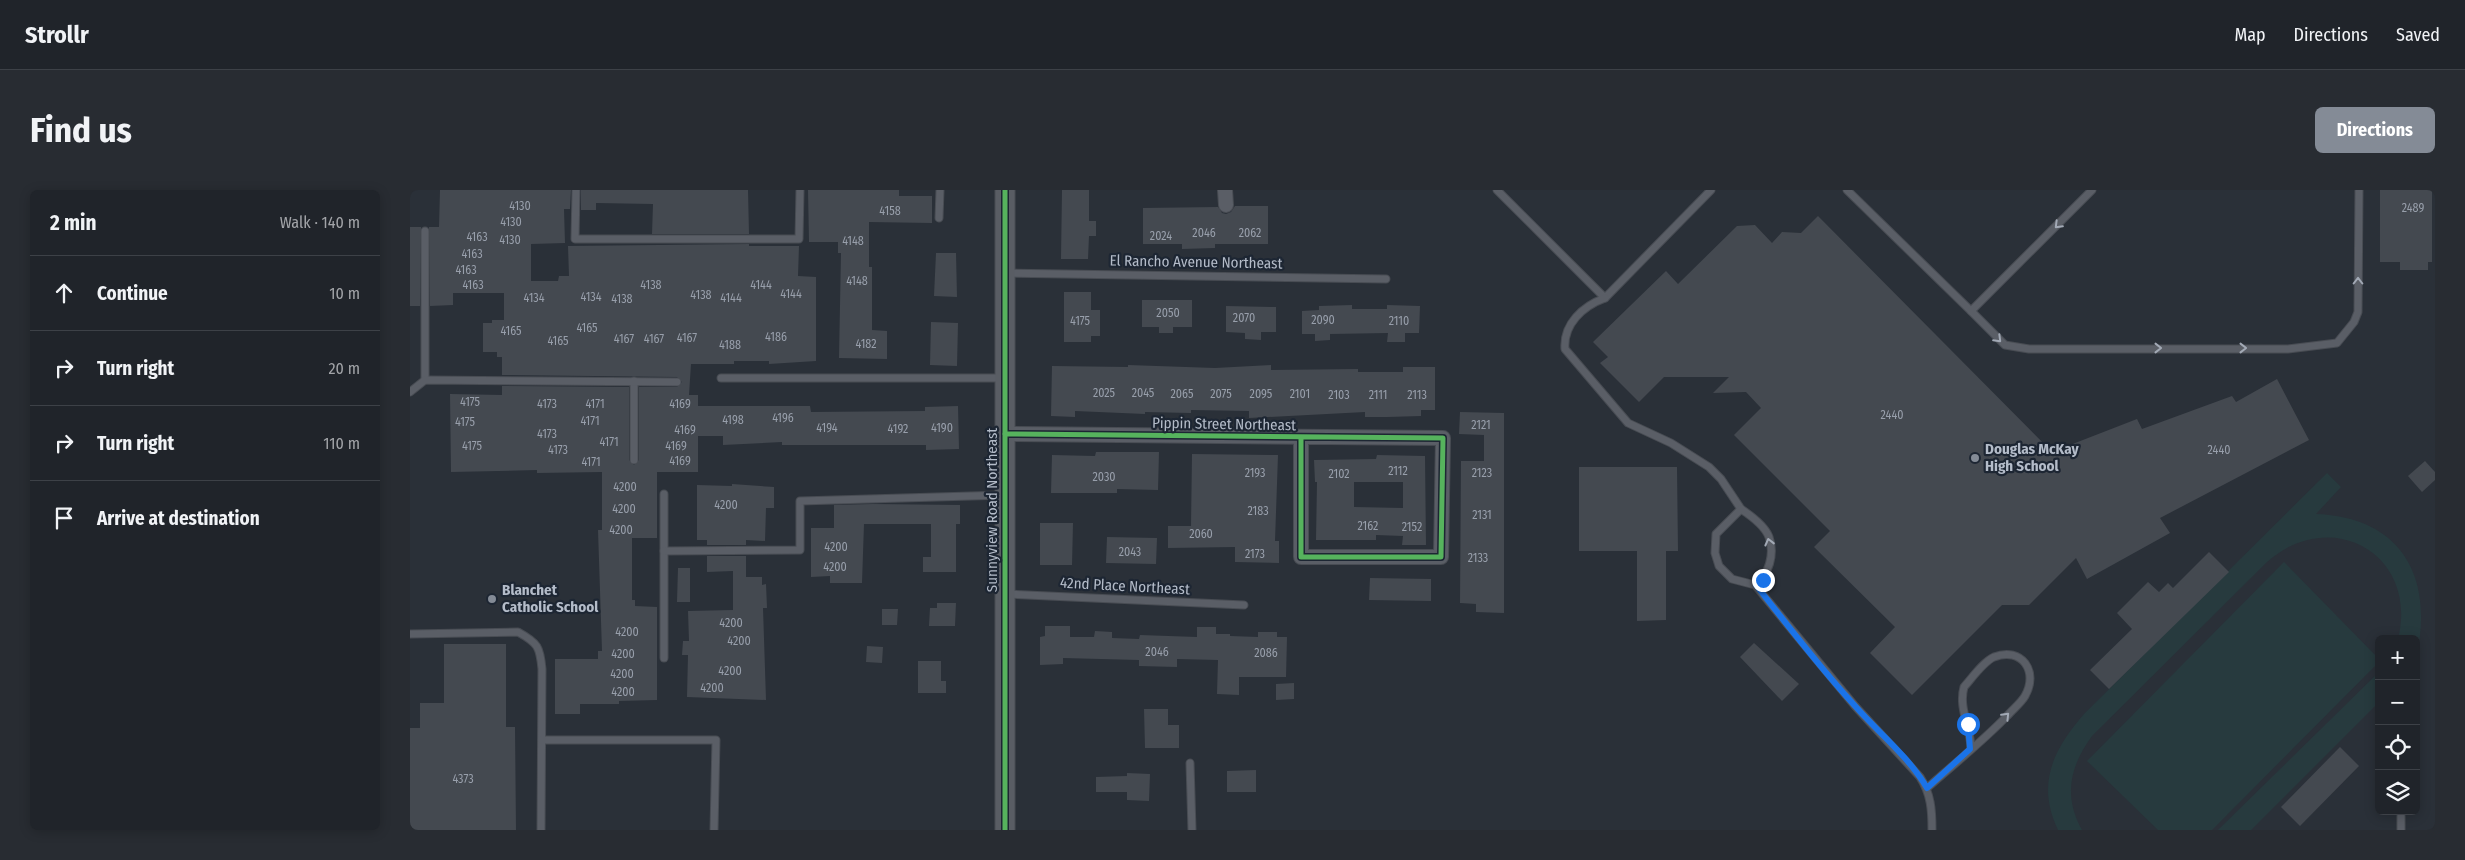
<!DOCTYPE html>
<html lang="en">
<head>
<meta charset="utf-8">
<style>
  :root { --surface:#20242a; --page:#282c32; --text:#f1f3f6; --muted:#a2a4a8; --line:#3d4147; --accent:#848b96 }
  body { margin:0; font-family:"Fira Sans Condensed",sans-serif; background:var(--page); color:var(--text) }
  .controls { position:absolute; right:15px; bottom:15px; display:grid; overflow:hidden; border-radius:8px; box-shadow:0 2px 12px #0003 }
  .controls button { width:45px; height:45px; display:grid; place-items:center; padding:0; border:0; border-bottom:1px solid var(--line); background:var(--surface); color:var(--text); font:25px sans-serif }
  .stop { position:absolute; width:15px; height:15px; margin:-11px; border:4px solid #1a73e8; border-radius:50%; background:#fff }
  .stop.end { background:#1a73e8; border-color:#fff; box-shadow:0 1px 5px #0008 }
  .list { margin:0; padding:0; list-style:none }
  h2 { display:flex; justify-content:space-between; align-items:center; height:65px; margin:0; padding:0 20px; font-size:21px }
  h2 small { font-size:16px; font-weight:400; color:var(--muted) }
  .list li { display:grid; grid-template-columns:32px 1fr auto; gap:15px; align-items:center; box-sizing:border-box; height:75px; padding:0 20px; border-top:1px solid var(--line) }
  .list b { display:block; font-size:19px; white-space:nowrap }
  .list em { font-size:16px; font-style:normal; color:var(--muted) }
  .icon { flex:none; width:28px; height:28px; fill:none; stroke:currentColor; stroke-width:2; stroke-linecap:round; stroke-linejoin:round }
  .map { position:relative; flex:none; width:2025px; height:640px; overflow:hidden; border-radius:8px }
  header { display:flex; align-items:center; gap:30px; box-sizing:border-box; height:70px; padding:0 25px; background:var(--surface); border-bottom:1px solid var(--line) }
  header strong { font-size:24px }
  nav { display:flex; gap:28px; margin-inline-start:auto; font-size:18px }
  .intro { display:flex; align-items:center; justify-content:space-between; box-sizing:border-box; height:120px; padding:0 30px }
  h1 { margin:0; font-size:35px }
  .button { padding:12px 22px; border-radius:8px; background:var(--accent); color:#fff; font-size:18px; font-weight:700 }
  main { display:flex; gap:30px; padding:0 30px }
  aside { flex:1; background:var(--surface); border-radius:8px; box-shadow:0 2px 12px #0003 }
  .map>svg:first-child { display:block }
</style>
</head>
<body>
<header>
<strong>Strollr</strong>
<nav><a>Map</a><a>Directions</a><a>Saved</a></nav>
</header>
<div class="intro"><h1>Find us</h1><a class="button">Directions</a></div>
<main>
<aside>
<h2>2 min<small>Walk · 140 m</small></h2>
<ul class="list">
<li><svg class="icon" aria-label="ahead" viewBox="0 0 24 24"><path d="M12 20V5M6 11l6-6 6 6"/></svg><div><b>Continue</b></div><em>10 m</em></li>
<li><svg class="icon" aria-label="right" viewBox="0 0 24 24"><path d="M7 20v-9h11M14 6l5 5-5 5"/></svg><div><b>Turn right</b></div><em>20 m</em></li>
<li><svg class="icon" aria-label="right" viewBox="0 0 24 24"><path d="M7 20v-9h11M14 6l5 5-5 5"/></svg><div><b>Turn right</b></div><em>110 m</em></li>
<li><svg class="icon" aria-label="arrive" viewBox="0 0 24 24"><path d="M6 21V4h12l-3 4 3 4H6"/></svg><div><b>Arrive at destination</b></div></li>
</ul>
</aside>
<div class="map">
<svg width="2025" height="640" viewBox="0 0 2025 640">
  <rect width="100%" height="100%" fill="#2a3038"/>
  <!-- green -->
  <g fill="#273a3e">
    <path d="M 1917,283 L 1931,297 L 1906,324 C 1991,327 2025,387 2006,468 L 2006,449 L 1988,449 C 2009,365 1922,315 1857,372 L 1682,546 C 1660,576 1653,606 1672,640 L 1648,640 C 1626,594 1643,560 1674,524 Z"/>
    <polygon points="1874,372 1969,469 1969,472 1802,640 1748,640 1677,571"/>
    <polygon points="1969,482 1969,512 1841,640 1808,640"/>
  </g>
  <!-- building -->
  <g fill="#444950" fill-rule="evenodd">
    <polygon points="30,0 161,0 160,19 154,19 155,53 121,54 121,91 148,91 149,86 159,86 158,56 339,54 339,56 389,56 388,86 406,87 406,171 359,174 359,171 324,171 324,174 281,174 279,205 288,205 288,216 400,216 401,222 515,221 515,217 548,216 549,259 516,260 516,255 372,255 372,252 313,255 313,246 288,246 288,282 247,282 247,348 222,348 222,410 225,410 225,416 247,417 247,510 209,511 209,514 170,514 170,524 145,524 145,469 188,469 188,461 192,461 188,340 192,340 192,282 127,283 127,280 41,282 40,204 92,205 92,196 219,197 219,270 224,275 229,270 229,197 267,197 272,192 267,187 92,185 92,167 87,167 87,162 73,162 73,133 82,133 82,130 94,130 94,103 43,103 43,115 20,116 19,37 29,37"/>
    <polygon points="171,0 338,0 339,44 242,44 243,14 186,13 186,20 171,20"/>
    <polygon points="398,0 489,0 489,6 522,6 522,33 459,32 459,77 462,77 462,140 477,141 477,169 429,168 431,63 428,63 428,52 399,52"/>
    <polygon points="652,0 679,0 679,31 686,31 686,46 679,46 678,69 651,69"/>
    <polygon points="1970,0 2022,0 2022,72 2018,72 2018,80 1990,80 1990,72 1970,72"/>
    <polygon points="825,16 858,16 858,54 805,54 805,58 772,59 772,54 733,54 733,18 808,17 812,23 816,24 821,22"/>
    <polygon points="1408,26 1642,262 1727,229 1732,239 1822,206 1826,212 1867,189 1899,250 1750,328 1760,343 1677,389 1666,368 1619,415 1592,415 1502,505 1460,463 1485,437 1404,357 1420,341 1324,245 1351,218 1336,202 1303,203 1319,187 1254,187 1229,212 1190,173 1198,167 1183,152 1256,81 1268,94 1327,36 1345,35 1362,53 1372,42 1391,43"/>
    <polygon points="0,37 11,37 10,116 0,116"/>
    <polygon points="526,63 546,63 547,107 524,106"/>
    <polygon points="654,102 681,102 681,120 690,120 690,146 681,146 681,152 654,152"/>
    <polygon points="732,110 782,110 782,137 763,137 763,143 749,143 749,137 732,137"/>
    <polygon points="942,115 942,119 977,119 977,115 1010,116 1009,143 995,143 995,152 977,152 978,143 920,144 920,150 905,151 905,144 892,144 892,121 909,120 909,116"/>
    <polygon points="816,116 866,117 866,142 851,142 851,150 835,149 835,143 816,142"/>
    <polygon points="521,132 548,133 547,176 520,175"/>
    <polygon points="718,175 805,178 861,175 861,180 948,179 948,182 993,182 993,177 1025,177 1025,220 1011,220 1011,226 977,227 955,227 955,222 839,228 839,221 781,220 781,223 735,222 735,224 665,221 665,227 641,226 642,176 718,177"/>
    <polygon points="1050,222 1094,223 1094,423 1066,422 1066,414 1050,413 1051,271 1074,271 1074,245 1049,244"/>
    <polygon points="686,262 749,262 748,300 707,299 707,303 641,303 642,265 685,266"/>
    <polygon points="782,264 868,265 865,351 869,351 869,373 825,372 825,357 758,358 758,336 781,336"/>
    <path d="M 967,265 L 1015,266 L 1016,355 L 992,355 L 993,346 L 966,345 L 966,350 L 906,350 L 907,292 L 905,292 L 904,270 L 966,269 ZM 944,292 L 993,292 L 993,318 L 944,317 Z"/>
    <polygon points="2015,271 2025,282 2025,290 2012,302 1998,286"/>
    <polygon points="1169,277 1267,277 1268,361 1256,361 1256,430 1227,431 1227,361 1169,361"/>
    <polygon points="322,294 364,297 364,318 356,318 355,351 336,350 336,355 297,355 297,350 287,350 287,295 322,296"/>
    <polygon points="463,314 550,315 550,334 546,334 546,382 513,382 513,367 521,367 521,334 454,334 452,393 420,393 420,386 401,387 401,338 424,338 424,315"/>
    <polygon points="630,333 663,333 662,375 630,375"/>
    <polygon points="697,347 747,348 746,374 696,373"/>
    <polygon points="1799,362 1819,382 1699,499 1680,480 1722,439 1707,423 1738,392 1749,402 1758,393 1763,398"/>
    <polygon points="297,366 336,366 336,387 352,387 352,395 356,394 357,418 353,418 356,510 277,507 278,465 272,465 273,451 279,451 278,421 323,420 323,381 297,382"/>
    <polygon points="268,378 280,378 280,412 267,412"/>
    <polygon points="960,388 1021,389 1021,411 959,410"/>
    <polygon points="527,413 546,413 545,436 519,436 520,418 527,418"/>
    <polygon points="472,419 488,419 487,435 472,435"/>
    <polygon points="635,436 660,436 660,447 684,447 685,441 702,442 702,448 729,449 730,445 787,447 787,437 806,437 806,444 820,444 820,446 848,447 848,442 867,442 867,447 877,447 876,487 829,487 829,505 807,504 808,470 767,469 767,477 729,476 729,470 653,468 653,474 630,475 630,447 635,446"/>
    <polygon points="1344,453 1389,494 1372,511 1330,467"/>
    <polygon points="34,454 96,454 96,537 105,537 106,640 0,640 0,538 10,538 10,513 34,513"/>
    <polygon points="457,456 473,457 472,473 456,472"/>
    <polygon points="508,471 531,471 531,491 536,491 536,503 508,503"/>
    <polygon points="884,493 884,509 866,510 866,494"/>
    <polygon points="734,519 758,519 758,535 769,535 769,558 735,558"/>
    <polygon points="1930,557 1949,576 1890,636 1871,617"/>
    <polygon points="846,580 846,602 817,602 817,581"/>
    <polygon points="717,583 740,584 739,611 717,610 717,602 686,602 686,587 717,586"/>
  </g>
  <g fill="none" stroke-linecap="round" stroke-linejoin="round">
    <!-- lane casing -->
    <g stroke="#484c53" stroke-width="9">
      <g id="lane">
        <polyline points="166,0 165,49 389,49 390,0"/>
        <polyline points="1087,0 1195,108 1301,0"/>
        <polyline points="1437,0 1561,121"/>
        <polyline points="1682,0 1561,121 1595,155 1619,159 1878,159 1927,153 1944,132 1948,122 1949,0"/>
        <polyline points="529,28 530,0"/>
        <polyline points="15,41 15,190"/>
        <polyline points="595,83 976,89"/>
        <path d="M 1195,108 C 1173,116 1153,134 1155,159 L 1218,233 L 1261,253 L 1299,277 L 1311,289 L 1331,319"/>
        <polyline points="311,188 595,188"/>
        <polyline points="224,191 224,270"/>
        <polyline points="0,202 15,190 267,192"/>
        <polyline points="254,304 254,468"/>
        <polyline points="254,361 390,360 390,311 595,305"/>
        <path d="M 1345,395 C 1359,385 1365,364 1359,347 C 1355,336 1340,325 1331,319 L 1306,344 L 1305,363 L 1309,376 L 1322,389 L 1345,395 L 1445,516 L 1510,587 C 1521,604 1522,620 1522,640"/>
        <polyline points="597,404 834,415"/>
        <path d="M 0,444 L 108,442 C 128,453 130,457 132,479 L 131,640"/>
        <polyline points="132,550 306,550 304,640"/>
        <polyline points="780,573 782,640"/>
        <path d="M 1517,598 C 1544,574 1572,552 1597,526 C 1603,519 1611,513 1615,506 C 1629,482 1612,456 1584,467 C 1573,472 1562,488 1554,497 C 1548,518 1561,538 1561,559"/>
        <polyline points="1991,626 1991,640"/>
      </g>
    </g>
    <!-- street casing -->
    <g stroke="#484c53" stroke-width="16">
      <g id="street">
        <polyline points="815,0 816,15"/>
        <polyline points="595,244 1033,248 1031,367 891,367 891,248"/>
      </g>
    </g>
    <!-- secondary casing -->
    <g stroke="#484c53" stroke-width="21">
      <polyline id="secondary" points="595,0 595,640"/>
    </g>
    <!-- lane -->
    <use href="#lane" stroke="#5a5e66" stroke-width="7"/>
    <!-- street -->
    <use href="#street" stroke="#5a5e66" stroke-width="14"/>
    <!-- secondary -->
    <use href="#secondary" stroke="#595d64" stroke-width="19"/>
    <!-- cycleway casing -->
    <g stroke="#1d2633" stroke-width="8">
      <g id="cycleway">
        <polyline points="595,0 595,640"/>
        <polyline points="595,244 1033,248 1031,367 891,367 891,248"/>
      </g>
    </g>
    <!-- cycleway -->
    <use href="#cycleway" stroke="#56b35d" stroke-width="5"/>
  </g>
  <!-- one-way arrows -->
  <defs><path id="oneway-chevron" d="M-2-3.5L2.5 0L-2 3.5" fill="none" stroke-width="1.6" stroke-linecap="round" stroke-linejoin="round" transform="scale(1.25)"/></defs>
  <g stroke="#a2a9b5">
    <use href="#oneway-chevron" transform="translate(1648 35) rotate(135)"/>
    <use href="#oneway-chevron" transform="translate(1948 91) rotate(-90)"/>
    <use href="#oneway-chevron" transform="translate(1588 149) rotate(45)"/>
    <use href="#oneway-chevron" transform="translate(1748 158)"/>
    <use href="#oneway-chevron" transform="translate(1833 158)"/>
    <use href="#oneway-chevron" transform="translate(1359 352) rotate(-104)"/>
    <use href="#oneway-chevron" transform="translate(1596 526) rotate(-46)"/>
  </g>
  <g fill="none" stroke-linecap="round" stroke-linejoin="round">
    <!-- route -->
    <path stroke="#1a73e8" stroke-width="6" d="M 1353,390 L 1346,395 C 1378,436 1410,478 1446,517 C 1469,543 1499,567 1517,598 L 1560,559 L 1558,534"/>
  </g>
  <!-- markers -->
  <g fill="#848b96" stroke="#1d2633" stroke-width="2">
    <circle cx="1565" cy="268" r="5"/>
    <circle cx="82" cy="409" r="5"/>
  </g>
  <g text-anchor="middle" stroke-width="4.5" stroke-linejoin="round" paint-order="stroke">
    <!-- number labels -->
    <g font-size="12" fill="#989fab">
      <text x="110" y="20">4130</text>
      <text x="2003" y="22">2489</text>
      <text x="480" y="25">4158</text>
      <text x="101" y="36">4130</text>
      <text x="794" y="47">2046</text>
      <text x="840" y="47">2062</text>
      <text x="751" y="50">2024</text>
      <text x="67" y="51">4163</text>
      <text x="100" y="54">4130</text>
      <text x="443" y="55">4148</text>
      <text x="62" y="68">4163</text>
      <text x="56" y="84">4163</text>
      <text x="447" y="95">4148</text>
      <text x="63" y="99">4163</text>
      <text x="241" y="99">4138</text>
      <text x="351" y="99">4144</text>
      <text x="381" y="108">4144</text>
      <text x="291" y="109">4138</text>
      <text x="181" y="111">4134</text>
      <text x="124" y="112">4134</text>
      <text x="321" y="112">4144</text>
      <text x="212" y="113">4138</text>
      <text x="758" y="127">2050</text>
      <text x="834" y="132">2070</text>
      <text x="913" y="134">2090</text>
      <text x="670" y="135">4175</text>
      <text x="989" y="135">2110</text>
      <text x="177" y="142">4165</text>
      <text x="101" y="145">4165</text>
      <text x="366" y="151">4186</text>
      <text x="277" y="152">4167</text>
      <text x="214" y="153">4167</text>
      <text x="244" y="153">4167</text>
      <text x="148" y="155">4165</text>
      <text x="456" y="158">4182</text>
      <text x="320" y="159">4188</text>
      <text x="694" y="207">2025</text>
      <text x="733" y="207">2045</text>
      <text x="772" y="208">2065</text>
      <text x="811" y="208">2075</text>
      <text x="851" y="208">2095</text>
      <text x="890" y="208">2101</text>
      <text x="929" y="209">2103</text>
      <text x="968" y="209">2111</text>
      <text x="1007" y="209">2113</text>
      <text x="60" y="216">4175</text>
      <text x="137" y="218">4173</text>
      <text x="185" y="218">4171</text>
      <text x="270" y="218">4169</text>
      <text x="1482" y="229">2440</text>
      <text x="373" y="232">4196</text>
      <text x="323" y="234">4198</text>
      <text x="180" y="235">4171</text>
      <text x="55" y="236">4175</text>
      <text x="1071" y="239">2121</text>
      <text x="417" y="242">4194</text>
      <text x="532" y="242">4190</text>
      <text x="488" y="243">4192</text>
      <text x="275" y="244">4169</text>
      <text x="137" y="248">4173</text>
      <text x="199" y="256">4171</text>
      <text x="62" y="260">4175</text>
      <text x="266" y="260">4169</text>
      <text x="148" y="264">4173</text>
      <text x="1809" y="264">2440</text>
      <text x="270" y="275">4169</text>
      <text x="181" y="276">4171</text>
      <text x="988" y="285">2112</text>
      <text x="845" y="287">2193</text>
      <text x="1072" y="287">2123</text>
      <text x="929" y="288">2102</text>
      <text x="694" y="291">2030</text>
      <text x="215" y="301">4200</text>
      <text x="316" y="319">4200</text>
      <text x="214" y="323">4200</text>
      <text x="848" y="325">2183</text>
      <text x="1072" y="329">2131</text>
      <text x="958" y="340">2162</text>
      <text x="1002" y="341">2152</text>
      <text x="211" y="344">4200</text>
      <text x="791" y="348">2060</text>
      <text x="426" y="361">4200</text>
      <text x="720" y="366">2043</text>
      <text x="845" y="368">2173</text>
      <text x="1068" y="372">2133</text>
      <text x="425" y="381">4200</text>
      <text x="321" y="437">4200</text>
      <text x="217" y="446">4200</text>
      <text x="329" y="455">4200</text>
      <text x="747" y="466">2046</text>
      <text x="856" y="467">2086</text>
      <text x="213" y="468">4200</text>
      <text x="320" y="485">4200</text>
      <text x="212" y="488">4200</text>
      <text x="302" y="502">4200</text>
      <text x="213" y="506">4200</text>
      <text x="53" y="593">4373</text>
    </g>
    <!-- street labels -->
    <g font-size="15" fill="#b4bcc9" stroke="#1d2633">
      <text transform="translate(786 72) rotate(1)" y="5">El Rancho Avenue Northeast</text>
      <text transform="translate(814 234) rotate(1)" y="5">Pippin Street Northeast</text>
      <text transform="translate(582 320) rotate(-90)" y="5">Sunnyview Road Northeast</text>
      <text transform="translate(715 396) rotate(3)" y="5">42nd Place Northeast</text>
    </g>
    <!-- poi labels -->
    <g font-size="15" font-weight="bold" fill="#b4bcc9" stroke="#1d2633" text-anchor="start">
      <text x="1575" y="264">Douglas McKay<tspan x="1575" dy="17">High School</tspan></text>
      <text x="92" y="405">Blanchet<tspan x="92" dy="17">Catholic School</tspan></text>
    </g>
  </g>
</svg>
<div class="controls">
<button>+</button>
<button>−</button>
<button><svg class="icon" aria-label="locate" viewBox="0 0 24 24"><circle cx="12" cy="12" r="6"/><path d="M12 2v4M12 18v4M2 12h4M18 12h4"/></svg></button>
<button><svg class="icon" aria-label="layers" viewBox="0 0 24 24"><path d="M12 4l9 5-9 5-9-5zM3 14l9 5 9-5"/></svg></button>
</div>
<div class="stop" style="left:1558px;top:534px"></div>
<div class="stop end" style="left:1353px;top:390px"></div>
</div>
</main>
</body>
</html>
